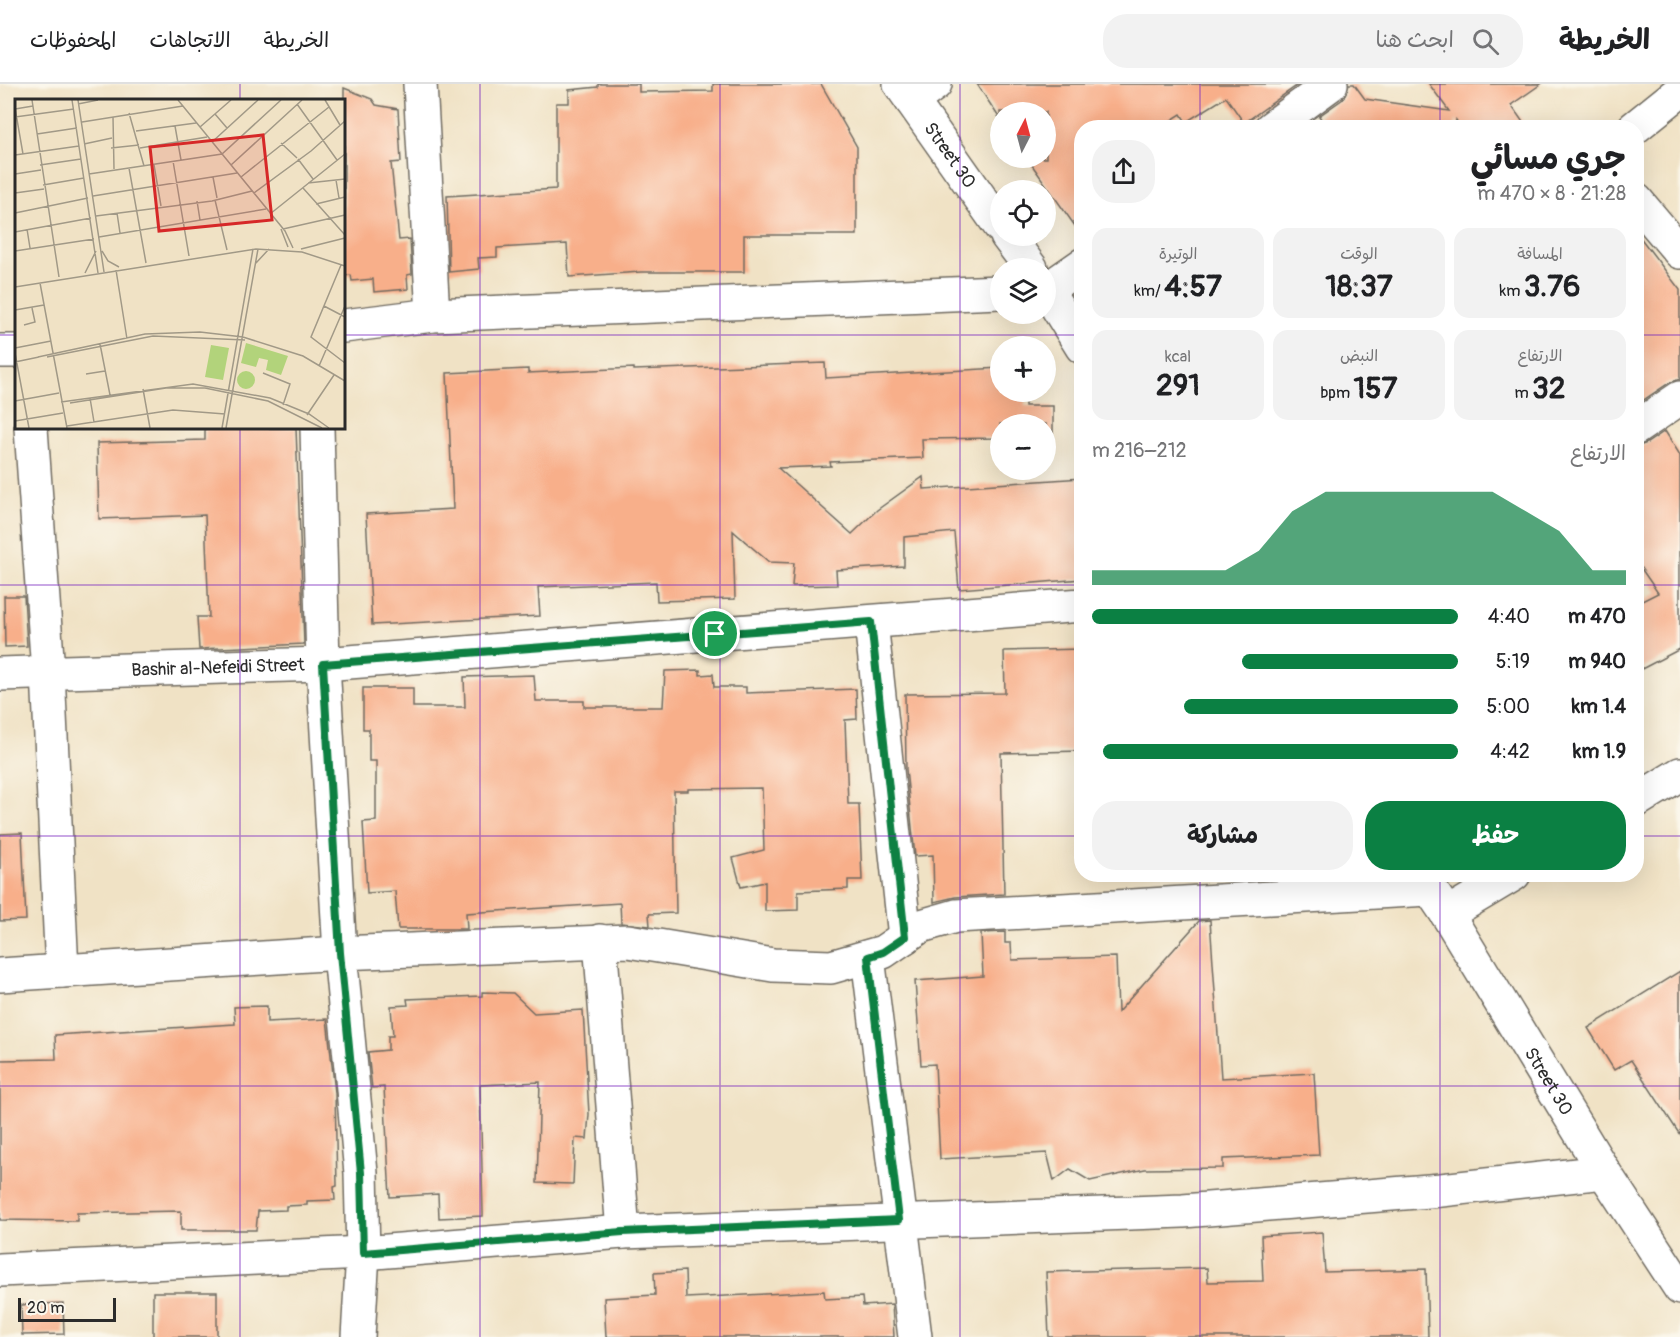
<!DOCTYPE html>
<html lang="ar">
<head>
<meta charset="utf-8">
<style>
  body { margin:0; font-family:Pangolin,"Playpen Sans Arabic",sans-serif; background:#f2f2f2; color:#202124; direction:rtl; height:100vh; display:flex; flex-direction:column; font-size:22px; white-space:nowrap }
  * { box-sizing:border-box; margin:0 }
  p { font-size:20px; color:#757577 }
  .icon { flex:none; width:33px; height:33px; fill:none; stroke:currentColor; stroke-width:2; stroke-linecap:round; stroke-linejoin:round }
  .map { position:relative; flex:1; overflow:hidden; direction:ltr }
  .drawer { position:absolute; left:1074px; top:36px; width:570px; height:762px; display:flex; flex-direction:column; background:#fff; border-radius:24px; box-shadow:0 6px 24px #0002; direction:rtl }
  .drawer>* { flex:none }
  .needle { width:39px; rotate:6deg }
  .tools { position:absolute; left:990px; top:18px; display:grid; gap:12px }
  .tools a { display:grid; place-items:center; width:66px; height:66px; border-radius:50%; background:#fff; box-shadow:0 6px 24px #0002; font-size:30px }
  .scale { position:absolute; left:18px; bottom:15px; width:98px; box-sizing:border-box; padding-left:6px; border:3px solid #2b2b2b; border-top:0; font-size:16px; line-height:21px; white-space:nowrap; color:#2b2b2b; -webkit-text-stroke:4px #fbf7ec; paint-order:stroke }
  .pin { position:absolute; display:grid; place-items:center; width:51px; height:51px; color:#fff; margin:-26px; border:3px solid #fff; border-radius:50%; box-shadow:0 2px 6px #0007 }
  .round { display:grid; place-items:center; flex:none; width:63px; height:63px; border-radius:24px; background:#f2f2f2 }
  .headline { display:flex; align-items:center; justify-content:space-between; height:102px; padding:0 18px }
  h1 { font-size:33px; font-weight:700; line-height:45px }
  .metrics { display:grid; grid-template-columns:repeat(3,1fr); gap:9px; height:102px; padding:6px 18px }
  .metrics div { display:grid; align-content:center; border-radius:15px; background:#f2f2f2; text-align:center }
  .metrics b { font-size:30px; font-weight:700 }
  .metrics small { font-size:16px; font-weight:400 }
  .metrics p { font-size:16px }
  .chart { height:168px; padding:12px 18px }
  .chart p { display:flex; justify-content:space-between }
  .chart svg { width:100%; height:108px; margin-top:6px; fill:#0b8043; opacity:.7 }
  .cta { display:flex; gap:12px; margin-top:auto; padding:12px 18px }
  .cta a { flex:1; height:69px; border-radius:24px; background:#0b8043; color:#fff; font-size:24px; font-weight:700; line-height:69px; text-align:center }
  .cta a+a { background:#f2f2f2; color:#202124 }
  ul { padding:0 18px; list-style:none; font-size:20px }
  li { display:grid; grid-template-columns:96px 72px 1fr; align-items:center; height:45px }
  li i { height:15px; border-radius:8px; background:#0b8043 }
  header { display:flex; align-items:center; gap:36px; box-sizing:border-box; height:84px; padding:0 30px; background:#fff; border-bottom:2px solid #e0e0e0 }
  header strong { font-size:28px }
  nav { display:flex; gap:33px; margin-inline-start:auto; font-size:21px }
  .search { width:420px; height:54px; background:#f2f2f2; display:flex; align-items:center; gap:15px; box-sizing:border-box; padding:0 21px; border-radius:24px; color:#757577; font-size:22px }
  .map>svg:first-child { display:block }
  .building { fill:#f8af8a }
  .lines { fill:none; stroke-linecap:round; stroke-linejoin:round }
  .minor-casing { stroke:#706b61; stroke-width:36 }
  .minor { stroke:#fff; stroke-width:33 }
  .route-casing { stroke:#fff; stroke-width:12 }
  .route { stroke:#0b8043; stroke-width:8 }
  .grid { fill:none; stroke:#7b2cbf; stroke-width:1.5; stroke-opacity:0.55 }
  .labels { text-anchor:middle; stroke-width:4.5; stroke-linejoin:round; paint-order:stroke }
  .street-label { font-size:18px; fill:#2b2b2b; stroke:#fbf7ec }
  .inset-road { fill:none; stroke:#a19987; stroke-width:1.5 }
  .view { fill:#d62828; fill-opacity:0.15; stroke:#d62828; stroke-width:3 }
  .inset-edge { fill:none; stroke:#2b2b2b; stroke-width:3 }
</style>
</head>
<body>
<header>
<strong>الخريطة</strong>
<div class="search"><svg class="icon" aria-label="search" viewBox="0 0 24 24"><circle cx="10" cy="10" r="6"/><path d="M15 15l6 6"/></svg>ابحث هنا</div>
<nav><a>الخريطة</a><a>الاتجاهات</a><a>المحفوظات</a></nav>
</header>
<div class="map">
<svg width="1680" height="1253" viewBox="0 0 1680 1253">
  <rect width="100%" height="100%" fill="#fbf7ec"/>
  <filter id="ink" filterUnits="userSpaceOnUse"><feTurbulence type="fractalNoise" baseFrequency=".0167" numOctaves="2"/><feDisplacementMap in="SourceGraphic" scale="12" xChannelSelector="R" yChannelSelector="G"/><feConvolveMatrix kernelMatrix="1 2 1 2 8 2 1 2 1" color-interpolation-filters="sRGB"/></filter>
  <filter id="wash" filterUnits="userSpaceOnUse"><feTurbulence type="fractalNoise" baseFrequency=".008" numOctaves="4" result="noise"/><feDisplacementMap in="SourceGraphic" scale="24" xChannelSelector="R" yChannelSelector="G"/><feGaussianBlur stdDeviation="1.35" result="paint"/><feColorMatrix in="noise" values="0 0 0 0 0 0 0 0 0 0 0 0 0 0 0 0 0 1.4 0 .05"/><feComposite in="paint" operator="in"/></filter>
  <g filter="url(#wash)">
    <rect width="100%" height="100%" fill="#f0e2c5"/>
    <g id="blocks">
      <!-- building -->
      <g class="building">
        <polygon points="598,0 639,0 639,8 713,7 713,0 821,0 857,63 857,151 744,151 744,188 641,188 569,193 567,160 497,164 497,173 478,174 479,185 449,188 447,112 556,105 556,19 569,19 569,6 598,3"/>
        <polygon points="977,0 1299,0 1244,39 1226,13 1186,38 1181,30 1159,44 1082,44 1082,152 1027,74 1046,74 1046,28 1000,28 1000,35"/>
        <polygon points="1349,0 1354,0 1365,15 1449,27 1429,0 1541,0 1511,21 1527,44 1461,44 1456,36 1455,44 1327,44 1319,32 1343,15"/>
        <polygon points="344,4 372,15 376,21 398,25 401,78 391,79 399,156 410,155 412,190 407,191 408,205 374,208 373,195 352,197 351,191 344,192"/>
        <polygon points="1636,148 1680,206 1680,295 1669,299 1636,321"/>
        <polygon points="825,279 826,294 1000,284 1000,308 1025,308 1025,322 1053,322 1053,353 1046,353 1046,340 1000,340 1000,354 922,355 923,374 830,378 831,382 778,384 852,450 877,426 923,393 924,405 1082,394 1082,495 959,505 954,448 904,453 904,482 836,486 837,501 792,502 794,479 769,478 733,447 735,515 657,517 656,498 538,503 540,532 372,541 366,430 453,425 447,289 528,285 528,289 634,284 634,286"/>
        <polygon points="205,344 296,344 304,560 199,565 197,533 209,533 205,431 99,435 97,359 205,356"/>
        <polygon points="1665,347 1680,371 1680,565 1636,588 1636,520 1658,509 1636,477 1636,363 1647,359"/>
        <polygon points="4,512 24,512 27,562 5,563"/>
        <polygon points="1082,565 1082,667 1001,669 1004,810 955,813 934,818 933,771 915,772 906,685 905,610 1005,609 1004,567"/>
        <polygon points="700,586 700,591 713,590 714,603 746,603 746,609 856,605 857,635 845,636 848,720 859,720 862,796 848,796 848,805 798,807 798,826 765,827 765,798 741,803 733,774 764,766 762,704 688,705 688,707 674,707 676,829 649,830 650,842 621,839 620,819 466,829 467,845 398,845 395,807 367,809 363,738 376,737 376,677 369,677 369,645 363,645 363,604 413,604 413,623 465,623 464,593 534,591 536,617 584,617 584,623 663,623 665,587"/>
        <polygon points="22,749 26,836 0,837 0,750"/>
        <polygon points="1210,836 1221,994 1314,989 1319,1071 1223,1075 1223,1084 1145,1085 1090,1097 1070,1085 1054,1097 1047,1069 940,1075 935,980 921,981 915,897 983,892 981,849 1005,848 1005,859 1011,859 1012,876 1116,873 1118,928 1199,837"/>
        <polygon points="1680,887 1680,1051 1631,976 1614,986 1588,944"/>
        <polygon points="482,908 513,909 534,929 583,926 589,1030 587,1055 575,1054 573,1100 537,1099 540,998 480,1001 483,1132 439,1134 438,1110 390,1113 384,1003 372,1004 368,968 388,966 388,952 393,952 391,922 408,921 407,915 482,912"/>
        <polygon points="267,922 267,938 327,935 335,1009 337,1102 334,1103 335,1116 307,1117 307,1121 286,1122 286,1126 258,1127 256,1146 181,1146 181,1127 77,1129 77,1137 0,1136 0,976 56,975 55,951 235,940 234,923"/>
        <polygon points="1322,1148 1325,1188 1426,1185 1428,1253 1049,1253 1046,1188 1207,1184 1208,1198 1263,1197 1261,1152"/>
        <polygon points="685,1187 686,1214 824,1207 825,1215 862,1213 863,1222 892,1220 894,1253 606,1253 604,1214 655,1211 654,1189"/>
        <rect x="153" y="1208" width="64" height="45"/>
        <polygon points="63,1219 64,1250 22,1251 21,1221"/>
      </g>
    </g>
  </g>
  <g filter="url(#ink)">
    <use href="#blocks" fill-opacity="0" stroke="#706b61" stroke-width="1.5"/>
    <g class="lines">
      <!-- minor casing -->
      <g class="minor-casing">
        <g id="minor">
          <polyline points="420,0 433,231"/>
          <path id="s1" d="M900,0L1000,142"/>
          <polyline points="912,17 935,0"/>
          <polyline points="1271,44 1331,0"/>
          <polyline points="1634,44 1680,7"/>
          <polyline points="1636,116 1680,168"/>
          <polyline points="1007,152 1031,184"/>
          <polyline points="1046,205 1082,263"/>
          <polyline points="1046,206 1082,181"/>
          <polyline points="344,242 433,231 1000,208"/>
          <polyline points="0,267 16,267"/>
          <polyline points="31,344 48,588 62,887"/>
          <polyline points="317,344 323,580 340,869 361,1089 363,1169 358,1253"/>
          <polyline points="1636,344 1680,314"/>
          <polyline points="871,538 905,853"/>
          <path id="s2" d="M0,590L323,580L1082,521"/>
          <polyline points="1636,717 1680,690"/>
          <path id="s3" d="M1420,790L1447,830L1604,1088L1680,1204"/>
          <polyline points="1447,830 1514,790"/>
          <polyline points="600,857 623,1148"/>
          <polyline points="868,873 915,1253"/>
          <polyline points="0,891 340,869 628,857 773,881 831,883 883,868 921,842 956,832 1429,805"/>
          <polyline points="0,1186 363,1169 623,1148 1183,1127 1441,1106 1604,1088"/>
        </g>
      </g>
      <!-- minor -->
      <use href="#minor" class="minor"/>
    </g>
  </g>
  <g class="lines" filter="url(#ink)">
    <!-- route casing -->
    <g class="route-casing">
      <polygon id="route" points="871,538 905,853 883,868 868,873 899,1136 623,1148 363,1169 361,1089 340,869 323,580"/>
    </g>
    <!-- route -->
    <use href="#route" class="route"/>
  </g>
  <!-- grid -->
  <path class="grid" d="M240,0V16M480,0V1253M720,0V1253M960,0V1253M1200,0V44M1440,0V44M0,251H16M344,251H1082M1636,251H1680M240,344V1253M0,501H1082M1636,501H1680M0,752H1082M1636,752H1680M1200,790V1253M1440,790V1253M0,1002H1680"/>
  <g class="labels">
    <!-- street labels -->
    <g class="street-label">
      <text dy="6" stroke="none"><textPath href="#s1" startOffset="87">Street 30</textPath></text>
      <text dy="6" stroke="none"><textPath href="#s2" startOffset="218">Bashir al-Nefeidi Street</textPath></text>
      <text dy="6" stroke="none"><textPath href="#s3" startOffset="244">Street 30</textPath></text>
    </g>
  </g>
  <!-- overview -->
  <g transform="translate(15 15)">
    <rect width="330" height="330" fill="#f0e2c5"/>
    <path d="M231,244L273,257L266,276L251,271L253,261L244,259L241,268L226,264ZM196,246L214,249L208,281L190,278ZM222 281a9 9 0 1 1 18 0a9 9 0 1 1-18 0Z" fill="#b2d37b"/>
    <path class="inset-road" d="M17,1L44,178M57,1L83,174M63,1L89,173M163,1L270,132L278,149M310,1L325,26M63,5L83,1M282,5L322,61M0,9L8,55M0,10L18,7M114,14L129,67M200,15L212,29M0,18L59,10M98,18L99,70M67,23L168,7M160,27L166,61M185,28L216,1M121,32L181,24M22,35L62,29M197,43L243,1M266,44L282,59M69,45L97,39M96,49L124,46M125,49L192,38M0,56L64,47M283,60L298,80M158,62L174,157M25,66L66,60M139,66L146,107M216,66L287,1M114,69L131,164M0,75L26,71M74,75L207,55L266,1M198,78L202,99M226,78L314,8M321,81L324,99M293,84L330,80M28,86L69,79M288,89L330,136M0,94L29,90M239,94L296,52L330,22M78,97L222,74M200,101L212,151M182,102L185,121M301,105L330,98M0,114L73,99M102,114L105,134M255,115L330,55M81,117L197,102L237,92M12,130L15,149M266,130L273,148M268,130L330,116M0,133L76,119M84,138L251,110M286,150L330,139M0,152L79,140M87,152L93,162L104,168M241,164L254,150M326,166L296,238L330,264M101,171L112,240M70,174L81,152M25,184L52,329M0,188L241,150L287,153L330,167M309,207L330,218M0,211L29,206M9,226L20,223L17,209M85,245L95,296M0,249L36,242M0,254L14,329M23,258L130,235L185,233L228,238L288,257L330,282M32,258L138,237L230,241M0,263L24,258M304,267L330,207M248,274L275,285L268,306M71,275L90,272M128,290L135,329M75,299L79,323M0,302L44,294M46,303L178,285L255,299L294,315L314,329M55,304L151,289H190L253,302L307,329M292,316L319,276M0,322L48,314M52,327L158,311L210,315M207,329L238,150M211,329L243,150"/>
    <path class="view" d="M248,36L257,121L144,132L135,48Z"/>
    <rect width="330" height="330" class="inset-edge"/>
  </g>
</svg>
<div class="tools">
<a><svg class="needle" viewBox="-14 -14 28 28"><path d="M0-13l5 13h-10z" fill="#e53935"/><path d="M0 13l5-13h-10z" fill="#757577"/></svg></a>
<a><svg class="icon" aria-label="locate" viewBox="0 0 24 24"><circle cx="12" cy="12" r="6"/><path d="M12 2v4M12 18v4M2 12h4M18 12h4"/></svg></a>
<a><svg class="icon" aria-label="layers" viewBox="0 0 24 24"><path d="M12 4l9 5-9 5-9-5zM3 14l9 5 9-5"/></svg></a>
<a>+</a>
<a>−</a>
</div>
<div class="scale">20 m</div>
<div class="pin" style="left:715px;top:550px;background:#1e9e55"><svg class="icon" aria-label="arrive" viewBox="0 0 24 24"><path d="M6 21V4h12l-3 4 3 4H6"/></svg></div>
<section class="drawer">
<div class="headline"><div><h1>جري مسائي</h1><p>21:28 · 8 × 470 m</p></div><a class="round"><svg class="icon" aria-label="share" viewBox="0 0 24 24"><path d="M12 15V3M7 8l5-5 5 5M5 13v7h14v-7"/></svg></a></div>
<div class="metrics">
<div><p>المسافة</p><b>3.76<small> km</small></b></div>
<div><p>الوقت</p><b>18:37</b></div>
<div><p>الوتيرة</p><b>4:57<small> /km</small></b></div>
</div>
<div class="metrics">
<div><p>الارتفاع</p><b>32<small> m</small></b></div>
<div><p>النبض</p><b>157<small> bpm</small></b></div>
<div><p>kcal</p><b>291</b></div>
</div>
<div class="chart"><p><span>الارتفاع</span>212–216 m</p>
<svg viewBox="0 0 160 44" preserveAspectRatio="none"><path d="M0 44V38L10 38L20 38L30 38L40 38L50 30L60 14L70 6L80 6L90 6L100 6L110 6L120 6L130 14L140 22L150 38L160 38V44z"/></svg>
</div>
<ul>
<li><b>470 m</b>4:40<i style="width:100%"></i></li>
<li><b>940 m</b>5:19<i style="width:59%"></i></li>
<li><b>1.4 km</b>5:00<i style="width:75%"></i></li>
<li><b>1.9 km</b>4:42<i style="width:97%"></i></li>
</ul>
<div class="cta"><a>حفظ</a><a>مشاركة</a></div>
</section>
</div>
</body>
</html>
